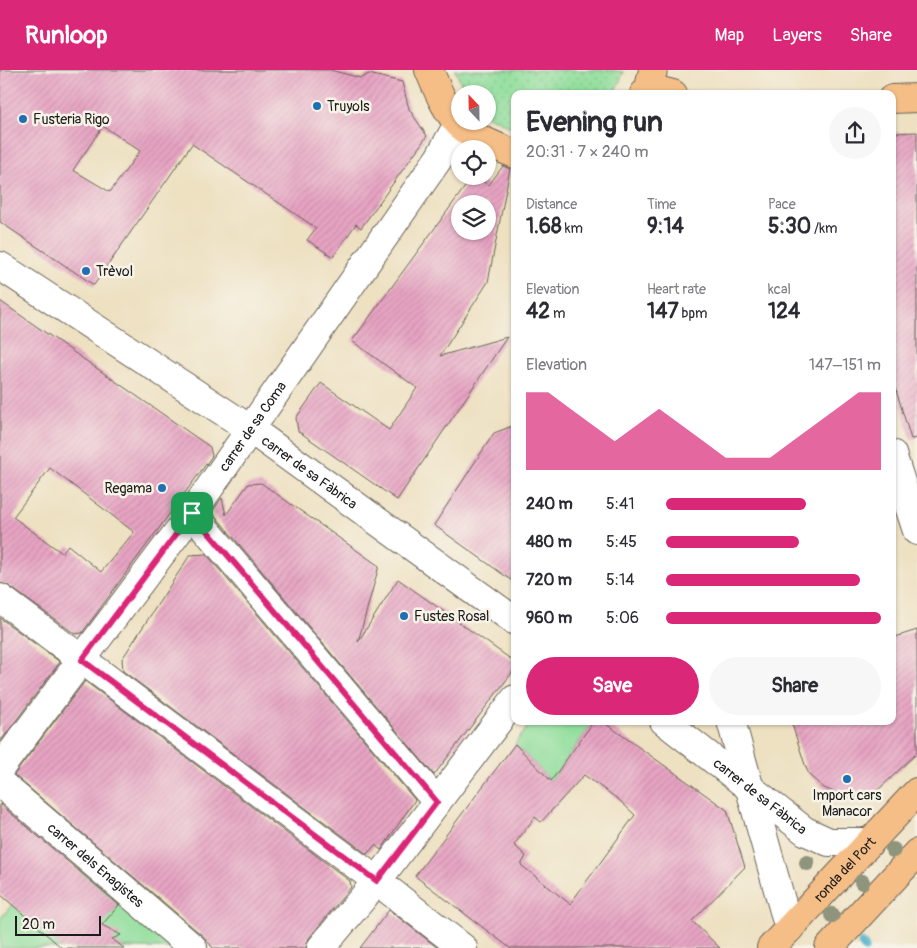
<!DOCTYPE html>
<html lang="en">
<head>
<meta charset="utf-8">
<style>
  body { margin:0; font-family:Pangolin,sans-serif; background:#f7f7f7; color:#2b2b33; height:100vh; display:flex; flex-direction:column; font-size:19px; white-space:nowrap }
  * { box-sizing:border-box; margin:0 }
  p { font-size:16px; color:#7c7c81 }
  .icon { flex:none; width:28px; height:28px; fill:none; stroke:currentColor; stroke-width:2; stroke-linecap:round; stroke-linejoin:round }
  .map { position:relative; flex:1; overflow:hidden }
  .details { position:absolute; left:511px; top:20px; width:385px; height:635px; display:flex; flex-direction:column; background:#fff; border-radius:10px; box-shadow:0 1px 4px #0004 }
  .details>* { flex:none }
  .needle { width:32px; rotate:338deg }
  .tools { position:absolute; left:451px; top:15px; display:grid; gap:10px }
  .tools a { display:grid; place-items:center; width:45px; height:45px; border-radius:50%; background:#fff; box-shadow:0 1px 4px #0004; font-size:25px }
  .scale { position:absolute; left:15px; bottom:12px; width:86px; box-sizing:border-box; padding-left:5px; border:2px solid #1c1c1c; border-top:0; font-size:14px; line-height:18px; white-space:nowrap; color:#1c1c1c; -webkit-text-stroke:4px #f7f3e8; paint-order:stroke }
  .pin { position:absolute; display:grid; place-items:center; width:42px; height:42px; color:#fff; margin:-21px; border-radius:10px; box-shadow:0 2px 8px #0006 }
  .round { display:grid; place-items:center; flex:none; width:52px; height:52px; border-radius:26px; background:#f7f7f7 }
  .overview { display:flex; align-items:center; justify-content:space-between; height:85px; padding:0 15px }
  h1 { font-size:28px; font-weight:800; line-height:38px }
  .stats { display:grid; grid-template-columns:repeat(3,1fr); gap:8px; height:85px; padding:5px 15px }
  .stats div { display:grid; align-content:center }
  .stats b { font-size:21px; font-weight:800 }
  .stats small { font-size:14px; font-weight:400 }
  .stats p { font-size:14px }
  .chart { height:140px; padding:10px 15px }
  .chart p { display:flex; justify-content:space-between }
  .chart svg { width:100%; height:90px; margin-top:5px; fill:#db2777; opacity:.7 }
  .primary-button { display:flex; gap:10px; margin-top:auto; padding:10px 15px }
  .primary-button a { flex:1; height:58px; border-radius:30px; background:#db2777; color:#fff; font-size:20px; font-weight:800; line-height:58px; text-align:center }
  .primary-button a+a { background:#f7f7f7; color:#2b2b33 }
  ul { padding:0 15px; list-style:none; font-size:16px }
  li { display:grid; grid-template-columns:80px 60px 1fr; align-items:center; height:38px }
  li i { height:12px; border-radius:6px; background:#db2777 }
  header { display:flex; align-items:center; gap:30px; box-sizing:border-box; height:70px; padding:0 25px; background:#db2777; color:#fff }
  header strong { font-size:24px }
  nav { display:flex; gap:28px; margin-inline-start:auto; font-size:18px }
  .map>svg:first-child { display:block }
  .grass { fill:#90de9c; stroke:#567d5c }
  .garden { fill:url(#garden-dots); stroke:#567d5c }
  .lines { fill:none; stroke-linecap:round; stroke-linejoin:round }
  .stream { stroke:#47acc7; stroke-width:9 }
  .building { fill:url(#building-hatch); fill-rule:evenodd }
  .minor-casing { stroke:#666156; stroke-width:30 }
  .major-casing { stroke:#666156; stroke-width:30 }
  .minor { stroke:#fff; stroke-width:28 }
  .major { stroke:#f6be87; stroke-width:28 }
  .tree { fill:#8e957c }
  .route-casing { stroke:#fff; stroke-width:10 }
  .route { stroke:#db2777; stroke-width:6 }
  .poi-dot { fill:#1f6fb2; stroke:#f7f3e8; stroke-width:2 }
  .labels { text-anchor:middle; stroke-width:5; stroke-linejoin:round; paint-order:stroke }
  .poi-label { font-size:14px; fill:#1c1c1c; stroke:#f7f3e8; text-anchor:start }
  .street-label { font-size:14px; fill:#1c1c1c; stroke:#f7f3e8 }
</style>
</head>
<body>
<header>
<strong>Runloop</strong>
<nav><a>Map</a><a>Layers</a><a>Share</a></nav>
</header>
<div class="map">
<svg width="917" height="878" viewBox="0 0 917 878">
  <defs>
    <pattern id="garden-dots" width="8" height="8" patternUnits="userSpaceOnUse" patternTransform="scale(1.25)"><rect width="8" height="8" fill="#90de9c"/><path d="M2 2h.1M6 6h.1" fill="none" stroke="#7cbe86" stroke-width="1.8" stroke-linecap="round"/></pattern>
    <pattern id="building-hatch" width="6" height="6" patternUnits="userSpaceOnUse" patternTransform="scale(1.25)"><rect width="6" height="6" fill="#e7a4c3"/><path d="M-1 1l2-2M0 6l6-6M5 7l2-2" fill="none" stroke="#c68da7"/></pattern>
  </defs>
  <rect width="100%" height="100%" fill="#f7f3e8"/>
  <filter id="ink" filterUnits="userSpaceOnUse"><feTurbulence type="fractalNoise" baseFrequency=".02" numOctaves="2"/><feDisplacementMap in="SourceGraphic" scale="10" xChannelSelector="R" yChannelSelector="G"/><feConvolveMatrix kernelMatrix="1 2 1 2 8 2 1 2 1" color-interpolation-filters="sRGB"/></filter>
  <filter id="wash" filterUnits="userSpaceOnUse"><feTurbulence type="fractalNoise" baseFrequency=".0096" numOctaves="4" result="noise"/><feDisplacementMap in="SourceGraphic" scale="20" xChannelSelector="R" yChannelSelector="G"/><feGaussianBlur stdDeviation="1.12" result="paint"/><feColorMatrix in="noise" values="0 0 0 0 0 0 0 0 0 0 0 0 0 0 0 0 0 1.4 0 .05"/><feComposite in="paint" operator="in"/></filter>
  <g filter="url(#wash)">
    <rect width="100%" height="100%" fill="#eee1c2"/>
    <!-- grass -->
    <g class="grass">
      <polygon points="532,651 594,651 551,711 515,674"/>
      <polygon points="81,801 174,878 0,878 0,849 23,821"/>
    </g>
    <!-- garden -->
    <polygon class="garden" points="455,0 610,0 624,2 614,24 515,24 515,59 488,46 488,24 466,24"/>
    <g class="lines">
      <!-- stream -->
      <polyline class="stream" points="862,873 865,878"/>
    </g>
    <g id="blocks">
      <!-- building -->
      <g class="building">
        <path d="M0,0H330L361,8L369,4L402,12L409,39L427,66L361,158L356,154L333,187L307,170L316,158L192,74L94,215L0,152ZM103,56L140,81L110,122L73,100Z"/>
        <polygon points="917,62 917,368 911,369 892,307 892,63"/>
        <path d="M503,96L510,99L488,212L440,286L507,267L397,430L298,361L296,348L321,313L389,360L417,318L352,271L473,106L489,115ZM460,134H488V161H460Z"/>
        <path d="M0,231L210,377L212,386L82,563L75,564L9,516L0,513ZM50,398L134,462L101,502L68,475L62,483L13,447Z"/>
        <polygon points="515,355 515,513 434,455 494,363"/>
        <polygon points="261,413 379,496 358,572 398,509 512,590 514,600 434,705 212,442 222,428 226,445 248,414"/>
        <polygon points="206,484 415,730 381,780 375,775 367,784 123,601 122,589 190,485"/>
        <polygon points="0,548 60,592 0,672"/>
        <polygon points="917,560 917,683 876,722 857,728 846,727 824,718 810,706 806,698 791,651 892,651 892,568"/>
        <polygon points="85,611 350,811 351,817 309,868 306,878 213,878 203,866 14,705"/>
        <path d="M594,651H602L727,740L745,797L692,851L720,878H510L415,806L515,674L551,711ZM584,705L619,730L635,745L570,834L521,795L526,786L514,775L535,747L541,752Z"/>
        <polygon points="0,734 119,835 102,855 121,865 112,869 124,878 62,878 0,824"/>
        <polygon points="389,840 438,878 360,878"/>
      </g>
    </g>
  </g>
  <g filter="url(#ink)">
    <use href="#blocks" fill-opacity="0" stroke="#666156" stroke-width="1"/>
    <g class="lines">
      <!-- minor casing -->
      <g class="minor-casing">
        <g id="minor">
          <path id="s1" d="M0,196L250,359L515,551"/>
          <polyline points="892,384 917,461"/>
          <polyline points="192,443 437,732"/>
          <polyline points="0,528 377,811 463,878"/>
          <path id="s2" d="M664,651L805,761L829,772H870"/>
          <polyline points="731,651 789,859"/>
          <path id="s3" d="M0,698L192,443L439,88L458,54"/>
          <path id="s4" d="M0,713L193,878"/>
          <polyline points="321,878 377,811 515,629"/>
        </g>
      </g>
      <!-- major casing -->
      <g class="major-casing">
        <g id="major">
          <path d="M429,0C452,55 459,62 515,84"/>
          <polyline points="649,18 673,24"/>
          <polyline points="644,24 649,18 653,0"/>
          <polyline points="892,29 917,28"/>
          <path id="s5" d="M771,878L917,722"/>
          <polyline points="829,878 917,783"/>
        </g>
      </g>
      <!-- minor -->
      <use href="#minor" class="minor"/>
      <!-- major -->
      <use href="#major" class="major"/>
    </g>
    <!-- trees -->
    <g class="tree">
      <circle cx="893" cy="780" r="8"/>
      <circle cx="807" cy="793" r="8"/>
      <circle cx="862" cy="812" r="8"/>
      <circle cx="832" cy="845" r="8"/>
    </g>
  </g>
  <g class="lines" filter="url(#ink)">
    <!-- route casing -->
    <g class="route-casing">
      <polygon id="route" points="192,443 437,732 377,811 82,590"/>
    </g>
    <!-- route -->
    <use href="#route" class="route"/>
  </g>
  <!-- markers -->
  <g class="poi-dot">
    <circle cx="317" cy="36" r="5"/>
    <circle cx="23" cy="49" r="5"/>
    <circle cx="86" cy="201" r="5"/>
    <circle cx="162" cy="418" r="5"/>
    <circle cx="404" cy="546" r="5"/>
    <circle cx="847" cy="709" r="5"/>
  </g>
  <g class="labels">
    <!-- poi labels -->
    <g class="poi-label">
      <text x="327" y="41">Truyols</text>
      <text x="33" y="54">Fusteria Rigo</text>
      <text x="96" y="206">Trèvol</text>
      <text x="152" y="423" text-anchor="end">Regama</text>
      <text x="414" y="551">Fustes Rosal</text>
      <text x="847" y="730" text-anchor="middle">Import cars<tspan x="847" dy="16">Manacor</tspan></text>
    </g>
    <!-- street labels -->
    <g class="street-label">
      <text dy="5" stroke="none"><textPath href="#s3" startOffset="425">carrer de sa Coma</textPath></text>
      <text dy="5" stroke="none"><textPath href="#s1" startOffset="372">carrer de sa Fàbrica</textPath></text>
      <text dy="5" stroke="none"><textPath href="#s2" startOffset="122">carrer de sa Fàbrica</textPath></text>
      <text dy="5" stroke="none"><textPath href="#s4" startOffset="126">carrer dels Enagistes</textPath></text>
      <text dy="5" stroke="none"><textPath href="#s5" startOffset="108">ronda del Port</textPath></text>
    </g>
  </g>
</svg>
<div class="tools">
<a><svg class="needle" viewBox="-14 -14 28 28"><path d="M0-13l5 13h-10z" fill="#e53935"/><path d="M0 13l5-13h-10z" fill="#7c7c81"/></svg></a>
<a><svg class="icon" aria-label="locate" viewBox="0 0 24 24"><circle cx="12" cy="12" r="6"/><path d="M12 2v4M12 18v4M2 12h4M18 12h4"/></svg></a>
<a><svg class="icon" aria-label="layers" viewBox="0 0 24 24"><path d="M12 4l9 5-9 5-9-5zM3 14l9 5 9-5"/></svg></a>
</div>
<div class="scale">20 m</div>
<div class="pin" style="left:192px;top:443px;background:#1e9e55"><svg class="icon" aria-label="arrive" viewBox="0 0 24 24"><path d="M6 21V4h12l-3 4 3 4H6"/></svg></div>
<section class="details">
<div class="overview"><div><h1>Evening run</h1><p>20:31 · 7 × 240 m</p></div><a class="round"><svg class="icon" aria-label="share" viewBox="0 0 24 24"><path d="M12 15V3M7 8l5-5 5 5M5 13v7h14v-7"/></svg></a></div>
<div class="stats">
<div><p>Distance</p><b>1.68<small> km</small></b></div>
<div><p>Time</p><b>9:14</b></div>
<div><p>Pace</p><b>5:30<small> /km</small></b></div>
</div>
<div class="stats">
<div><p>Elevation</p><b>42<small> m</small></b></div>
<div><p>Heart rate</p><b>147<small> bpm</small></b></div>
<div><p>kcal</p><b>124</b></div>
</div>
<div class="chart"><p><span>Elevation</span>147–151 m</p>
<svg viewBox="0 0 160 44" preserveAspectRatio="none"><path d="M0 44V6L10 6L20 14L30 22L40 30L50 22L60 14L70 22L80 30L90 38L100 38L110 38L120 30L130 22L140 14L150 6L160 6V44z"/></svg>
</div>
<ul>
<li><b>240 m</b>5:41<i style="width:65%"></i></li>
<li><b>480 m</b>5:45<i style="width:62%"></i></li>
<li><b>720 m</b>5:14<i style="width:90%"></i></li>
<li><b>960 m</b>5:06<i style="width:100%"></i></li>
</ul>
<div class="primary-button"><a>Save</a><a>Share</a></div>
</section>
</div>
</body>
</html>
